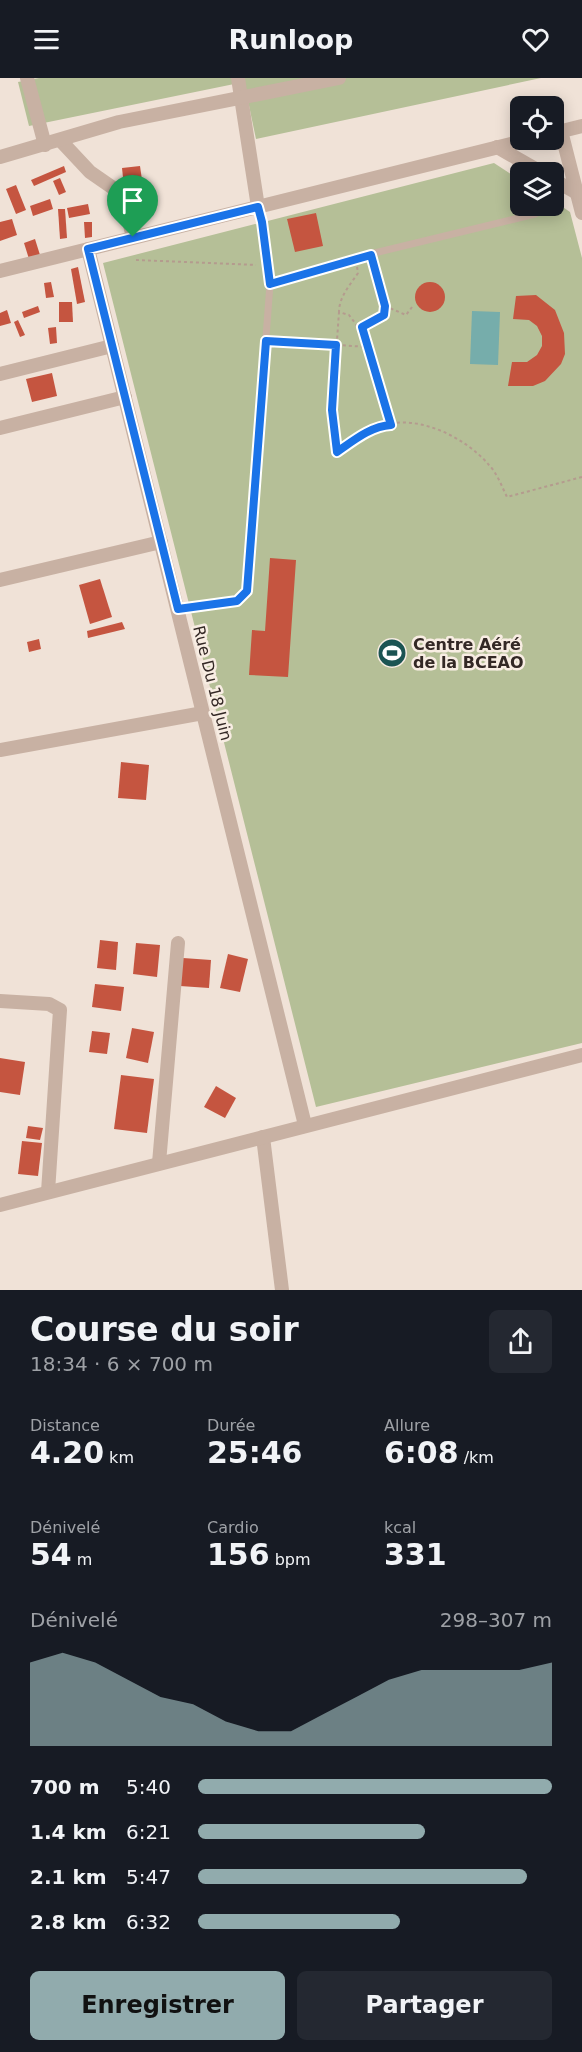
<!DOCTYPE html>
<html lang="fr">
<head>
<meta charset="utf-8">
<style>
  body { margin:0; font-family:"DejaVu Sans",sans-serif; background:#242831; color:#f1f3f6; height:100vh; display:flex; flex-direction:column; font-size:22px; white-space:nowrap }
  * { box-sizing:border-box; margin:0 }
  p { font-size:20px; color:#9ea1a6 }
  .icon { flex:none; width:33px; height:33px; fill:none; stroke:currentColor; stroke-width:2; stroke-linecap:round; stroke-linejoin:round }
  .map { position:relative; height:1212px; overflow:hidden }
  .side { display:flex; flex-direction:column; background:#171b24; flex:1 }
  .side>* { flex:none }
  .buttons { position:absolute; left:510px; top:18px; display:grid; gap:12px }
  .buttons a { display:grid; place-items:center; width:54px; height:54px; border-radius:9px; background:#171b24; box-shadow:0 3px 15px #0003; font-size:30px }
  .pin { position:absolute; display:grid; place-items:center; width:51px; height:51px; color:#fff; margin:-62px -26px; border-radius:50% 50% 50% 0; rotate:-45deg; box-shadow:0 0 6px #0007 }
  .pin .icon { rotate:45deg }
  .round { display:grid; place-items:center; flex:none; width:63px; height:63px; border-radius:9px; background:#242831 }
  .head { display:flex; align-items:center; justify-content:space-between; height:102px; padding:0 30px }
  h1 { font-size:33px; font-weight:800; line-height:45px }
  .metrics { display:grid; grid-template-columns:repeat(3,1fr); gap:9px; height:102px; padding:6px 30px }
  .metrics div { display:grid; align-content:center }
  .metrics b { font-size:30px; font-weight:800 }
  .metrics small { font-size:16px; font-weight:400 }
  .metrics p { font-size:16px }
  .chart { height:168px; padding:12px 30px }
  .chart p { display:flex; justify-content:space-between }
  .chart svg { width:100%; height:108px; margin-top:6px; fill:#91abad; opacity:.7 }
  .cta { display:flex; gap:12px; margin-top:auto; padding:12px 30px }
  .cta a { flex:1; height:69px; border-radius:9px; background:#91abad; color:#111; font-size:24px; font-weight:800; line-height:69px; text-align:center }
  .cta a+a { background:#242831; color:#f1f3f6 }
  ul { padding:0 30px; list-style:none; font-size:20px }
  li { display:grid; grid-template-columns:96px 72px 1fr; align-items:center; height:45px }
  li i { height:15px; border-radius:8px; background:#91abad }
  header { display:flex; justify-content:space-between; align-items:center; height:78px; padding:0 30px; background:#171b24; font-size:27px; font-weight:800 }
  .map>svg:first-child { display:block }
  .green { fill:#b5bf97 }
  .water { fill:#76adab }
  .building { fill:#c55540 }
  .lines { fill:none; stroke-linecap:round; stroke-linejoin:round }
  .path { stroke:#b49b8e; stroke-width:2; stroke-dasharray:3 3; stroke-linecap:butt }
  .lane { stroke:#c8b1a3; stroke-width:7 }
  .street { stroke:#c8b1a3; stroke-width:14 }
  .route-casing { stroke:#fff; stroke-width:12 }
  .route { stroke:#1a73e8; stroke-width:8 }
  .labels { text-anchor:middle; stroke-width:5; stroke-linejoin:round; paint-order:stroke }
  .poi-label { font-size:16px; font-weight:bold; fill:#332825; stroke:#f8ede3; text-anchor:start }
  .street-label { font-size:16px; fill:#332825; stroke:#f8ede3 }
</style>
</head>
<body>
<header><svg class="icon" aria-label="menu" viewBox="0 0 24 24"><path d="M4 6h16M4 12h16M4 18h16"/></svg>Runloop<svg class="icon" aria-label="heart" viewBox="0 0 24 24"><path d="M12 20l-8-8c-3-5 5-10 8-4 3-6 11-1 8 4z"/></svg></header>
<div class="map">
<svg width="582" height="1212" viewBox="0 0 582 1212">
  <rect width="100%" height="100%" fill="#f0e2d7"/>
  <!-- green -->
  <g class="green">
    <polygon points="39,0 541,0 256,61 244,4 29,48 18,4"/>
    <polygon points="494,85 520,102 520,128 554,128 554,123 570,134 582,180 582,965 316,1029 103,185"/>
  </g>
  <!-- water -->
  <polygon class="water" points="472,233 500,234 498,287 470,286"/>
  <!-- building -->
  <g class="building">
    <polygon points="64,88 66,94 34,108 31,102"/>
    <polygon points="140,88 144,116 125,118 122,90"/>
    <polygon points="60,100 66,114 59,117 53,103"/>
    <polygon points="16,107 26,132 16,136 6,111"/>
    <polygon points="50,121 53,131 33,138 30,128"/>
    <polygon points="88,126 90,136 69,140 67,130"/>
    <polygon points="58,131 65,131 67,160 60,161"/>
    <polygon points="316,135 323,168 295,174 287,141"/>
    <polygon points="12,141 17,157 0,163 0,144"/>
    <polygon points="84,144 92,144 92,159 85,160"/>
    <polygon points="35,161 40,177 29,181 24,165"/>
    <polygon points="78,189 85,224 77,226 71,191"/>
    <circle cx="430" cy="219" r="15"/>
    <polygon points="51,204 54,219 46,220 44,205"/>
    <polygon points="536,217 555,232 564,255 565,276 561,286 545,303 533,308 508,308 512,284 527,284 537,277 542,268 542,258 537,248 529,242 513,241 516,218"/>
    <polygon points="59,224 72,224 73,244 59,244"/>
    <polygon points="38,228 40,234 24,240 22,234"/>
    <polygon points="7,232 11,245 0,248 0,235"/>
    <polygon points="18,242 25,257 20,259 14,244"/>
    <polygon points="56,249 57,265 50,266 48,250"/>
    <polygon points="52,295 57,318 32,324 26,301"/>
    <polygon points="270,480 296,482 288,599 249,597 252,552 265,553"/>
    <polygon points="100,501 112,539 90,546 79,507"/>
    <polygon points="122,544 125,551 88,560 87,553"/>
    <polygon points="39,561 41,571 29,574 27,564"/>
    <polygon points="121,684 149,687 146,722 118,720"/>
    <polygon points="100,862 118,864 116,892 97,890"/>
    <polygon points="136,865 160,867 157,899 133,896"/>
    <polygon points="228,876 248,881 240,914 220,910"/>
    <polygon points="183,880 211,882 209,910 180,908"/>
    <polygon points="95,906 124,909 121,933 92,929"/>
    <polygon points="132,950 154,954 148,985 126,980"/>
    <polygon points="92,953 110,955 107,976 89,974"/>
    <polygon points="0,980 25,984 20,1017 0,1014"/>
    <polygon points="121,997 154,1001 147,1055 114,1051"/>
    <polygon points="216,1008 236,1020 225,1040 204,1029"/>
    <polygon points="28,1048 43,1050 40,1062 26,1060"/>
    <polygon points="22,1063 42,1065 38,1098 18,1096"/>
  </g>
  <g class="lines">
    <!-- path -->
    <g class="path">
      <polyline points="136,182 256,187"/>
      <path d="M357,189L358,195C350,207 339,219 339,234L349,237L358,249L365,250L384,237L385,228L373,185"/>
      <polyline points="385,228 406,237 412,229"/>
      <polyline points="362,249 391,347"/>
      <polyline points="277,263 368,269"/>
      <polyline points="337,374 332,332 339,234"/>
      <path d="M333,376C349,367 364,354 381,348C418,335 466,360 489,387C497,395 502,409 507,419L582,399"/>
    </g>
    <!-- lane -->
    <g class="lane">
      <polyline points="258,129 262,144 270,206"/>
      <polyline points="178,531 237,523 247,513 270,206 354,180 535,136"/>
    </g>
    <!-- street -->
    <g class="street">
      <polyline points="27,0 45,67"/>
      <polyline points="238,0 258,129"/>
      <polyline points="561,53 582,135"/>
      <polyline points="554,55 582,48"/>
      <polyline points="61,63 90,94 116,112 124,123 133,159"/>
      <polyline points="497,69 541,94"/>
      <polyline points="0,79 119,44 339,0"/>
      <polyline points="554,102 577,115"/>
      <polyline points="88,171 305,1047"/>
      <polyline points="0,193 527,62"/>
      <polyline points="0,296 112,268"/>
      <polyline points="0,350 125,319"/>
      <polyline points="0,502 161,464"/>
      <polyline points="0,672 203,635"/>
      <polyline points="0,923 49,926 60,932 48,1114"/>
      <polyline points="263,1059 282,1212"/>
      <polyline points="159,1085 178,865"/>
      <polyline points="0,1127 582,977"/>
    </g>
  </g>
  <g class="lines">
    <!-- route casing -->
    <g class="route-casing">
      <path id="route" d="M258,129L262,144L270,206L371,177L385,228L384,237L362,249L391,347C371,348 353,363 337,374L332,332L336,267L266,263L247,513L237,523L178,531L88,171Z"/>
    </g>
    <!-- route -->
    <use href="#route" class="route"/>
  </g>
  <!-- icons -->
  <defs>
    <g id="stadium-disc" transform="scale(1.5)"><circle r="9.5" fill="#1b5453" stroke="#f8ede3"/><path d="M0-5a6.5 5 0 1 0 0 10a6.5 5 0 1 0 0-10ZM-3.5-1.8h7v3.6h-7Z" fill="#fff"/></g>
  </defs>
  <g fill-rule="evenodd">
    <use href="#stadium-disc" x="392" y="575"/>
  </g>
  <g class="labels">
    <!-- poi labels -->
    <g class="poi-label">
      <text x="413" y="572">Centre Aéré<tspan x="413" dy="18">de la BCEAO</tspan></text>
    </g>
    <!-- street labels -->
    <g class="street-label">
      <text transform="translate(213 605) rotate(76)" y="6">Rue Du 18 Juin</text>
    </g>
  </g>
</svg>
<div class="buttons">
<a><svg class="icon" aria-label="locate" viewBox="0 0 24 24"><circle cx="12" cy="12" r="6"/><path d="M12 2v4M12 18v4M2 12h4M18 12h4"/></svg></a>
<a><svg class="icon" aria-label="layers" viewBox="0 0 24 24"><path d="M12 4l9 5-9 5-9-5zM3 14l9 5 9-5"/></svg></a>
</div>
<div class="pin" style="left:133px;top:159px;background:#1e9e55"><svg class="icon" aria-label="arrive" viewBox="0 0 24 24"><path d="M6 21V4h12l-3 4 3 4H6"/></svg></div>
</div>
<section class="side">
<div class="head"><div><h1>Course du soir</h1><p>18:34 · 6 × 700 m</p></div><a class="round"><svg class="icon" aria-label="share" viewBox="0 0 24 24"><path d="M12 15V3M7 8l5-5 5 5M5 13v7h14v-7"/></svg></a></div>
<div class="metrics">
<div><p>Distance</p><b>4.20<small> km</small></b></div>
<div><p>Durée</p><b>25:46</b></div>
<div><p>Allure</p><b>6:08<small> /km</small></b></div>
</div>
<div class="metrics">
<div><p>Dénivelé</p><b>54<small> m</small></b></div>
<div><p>Cardio</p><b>156<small> bpm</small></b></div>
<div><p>kcal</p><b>331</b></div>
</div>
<div class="chart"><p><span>Dénivelé</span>298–307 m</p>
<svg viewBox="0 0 160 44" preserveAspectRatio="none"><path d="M0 44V10L10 6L20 10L30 17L40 24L50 27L60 34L70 38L80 38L90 31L100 24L110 17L120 13L130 13L140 13L150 13L160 10V44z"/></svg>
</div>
<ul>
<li><b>700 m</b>5:40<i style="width:100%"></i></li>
<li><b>1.4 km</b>6:21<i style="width:64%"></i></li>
<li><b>2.1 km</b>5:47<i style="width:93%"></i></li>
<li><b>2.8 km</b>6:32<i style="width:57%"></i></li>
</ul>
<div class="cta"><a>Enregistrer</a><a>Partager</a></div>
</section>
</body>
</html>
